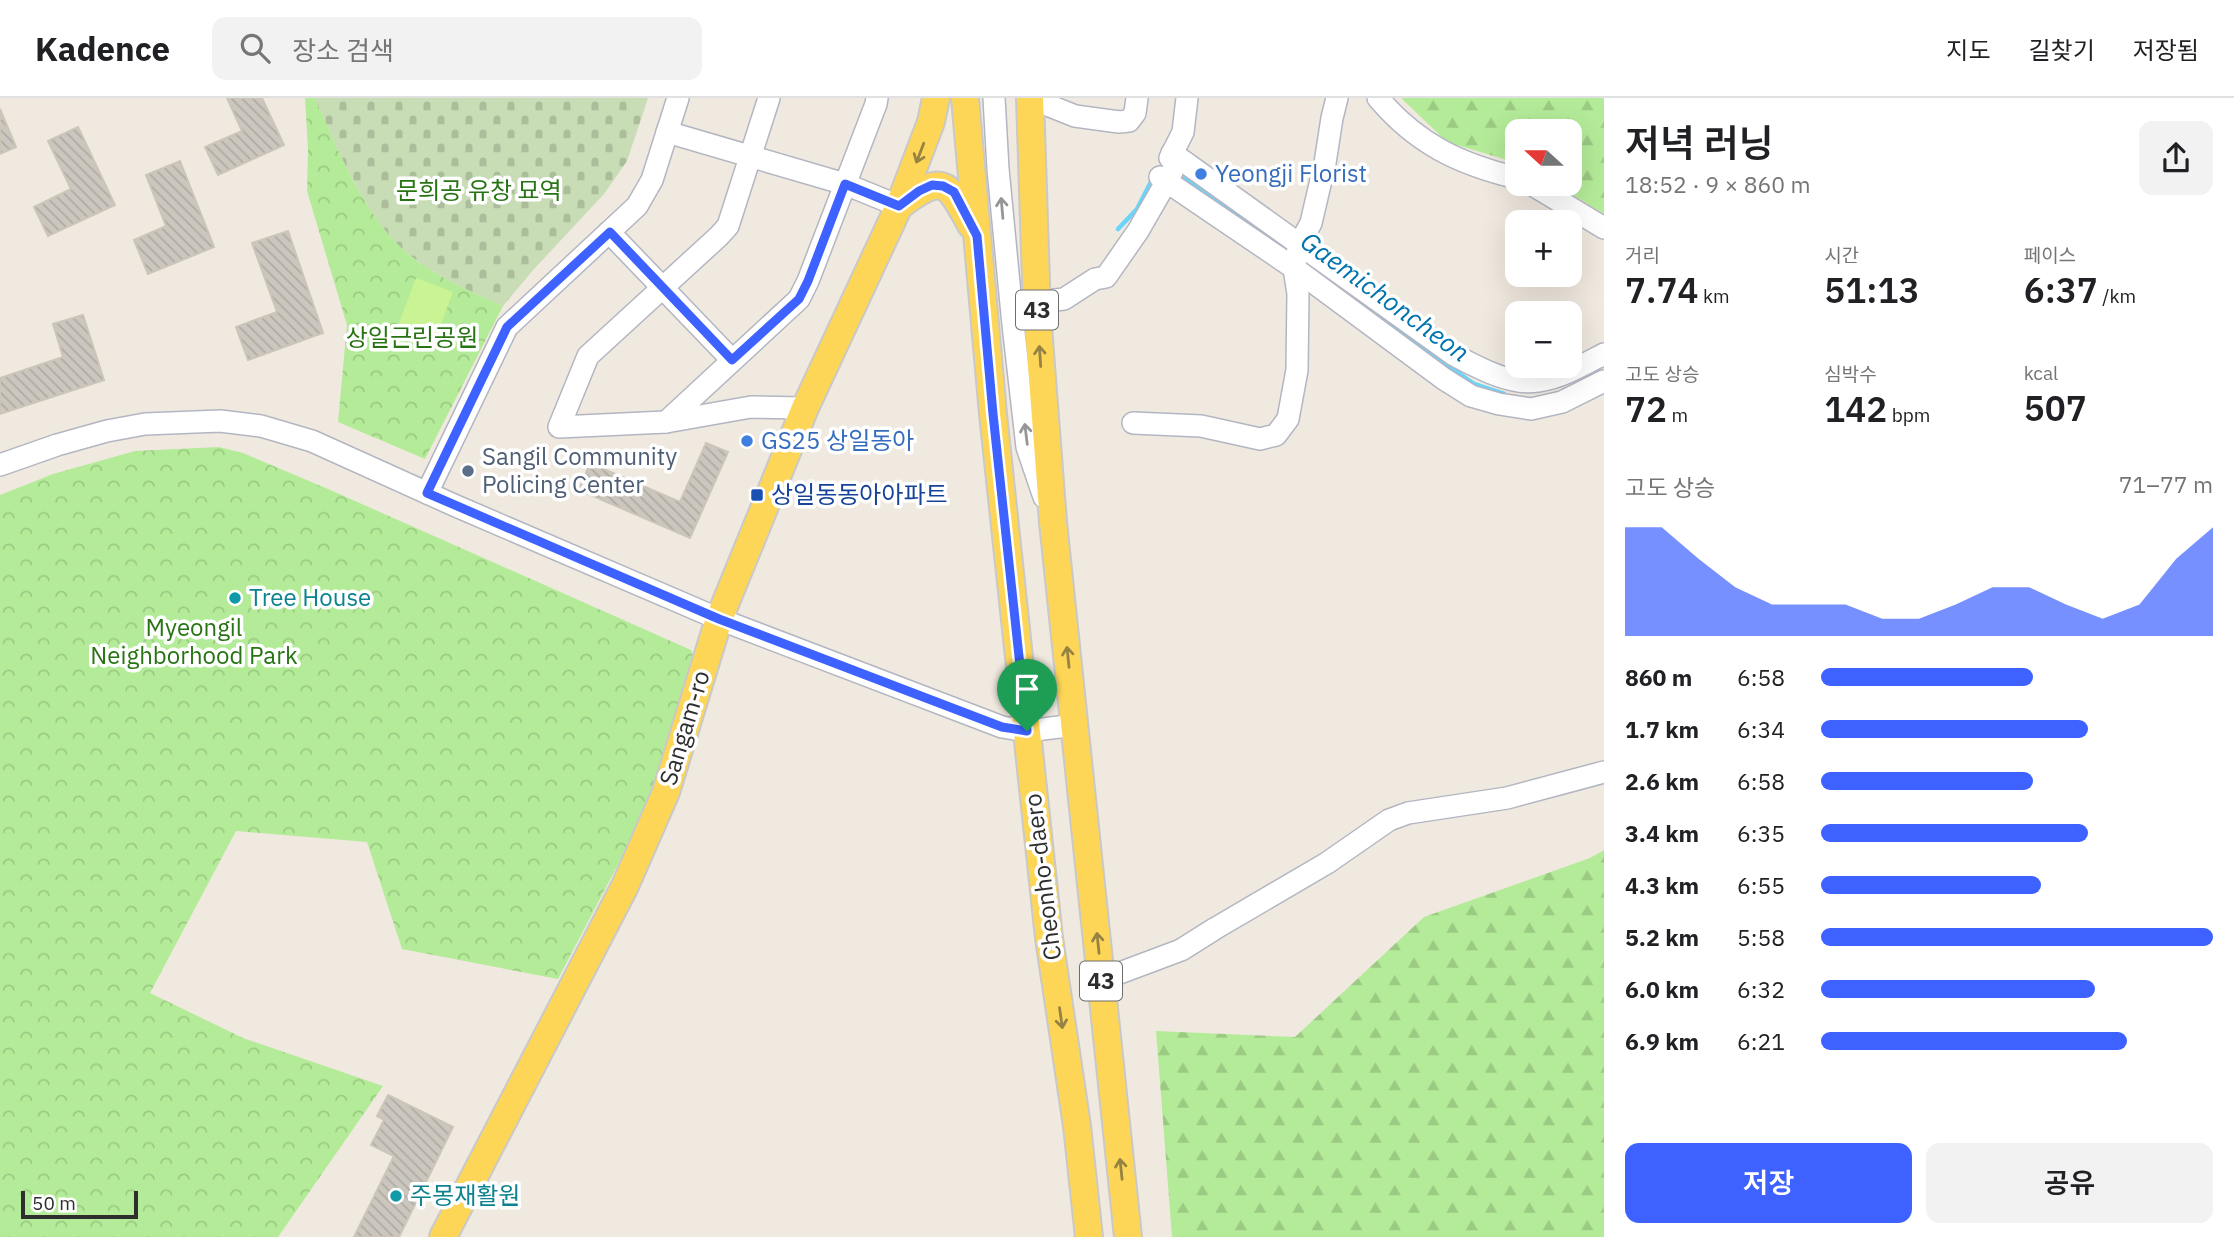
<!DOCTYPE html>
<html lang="ko">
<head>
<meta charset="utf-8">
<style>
  body { margin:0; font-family:"IBM Plex Sans","Noto Sans KR",sans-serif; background:#f2f2f2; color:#202124; height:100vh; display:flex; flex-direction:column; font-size:26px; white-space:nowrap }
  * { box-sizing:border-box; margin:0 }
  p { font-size:23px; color:#757577 }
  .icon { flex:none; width:38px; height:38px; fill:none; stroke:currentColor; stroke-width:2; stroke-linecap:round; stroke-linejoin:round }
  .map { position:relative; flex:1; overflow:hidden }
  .panel { display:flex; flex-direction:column; background:#fff; width:630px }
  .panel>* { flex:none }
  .needle { width:46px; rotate:291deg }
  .fabs { position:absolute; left:1505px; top:21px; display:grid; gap:14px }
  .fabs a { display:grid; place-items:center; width:77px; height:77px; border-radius:14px; background:#fff; box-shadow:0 7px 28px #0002; font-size:35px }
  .scale { position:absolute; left:21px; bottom:18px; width:117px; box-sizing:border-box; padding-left:7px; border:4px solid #2e2e2e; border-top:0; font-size:19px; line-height:24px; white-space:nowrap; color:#2e2e2e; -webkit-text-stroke:5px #fff; paint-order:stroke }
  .pin { position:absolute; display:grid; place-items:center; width:60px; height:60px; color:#fff; margin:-72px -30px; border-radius:50% 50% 50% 0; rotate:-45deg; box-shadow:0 0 7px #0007 }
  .pin .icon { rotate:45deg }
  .round { display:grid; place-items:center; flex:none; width:74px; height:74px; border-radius:14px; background:#f2f2f2 }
  .head { display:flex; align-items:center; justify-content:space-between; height:119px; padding:0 21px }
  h1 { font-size:38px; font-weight:600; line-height:52px }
  .figures { display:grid; grid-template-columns:repeat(3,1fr); gap:10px; height:119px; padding:7px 21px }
  .figures div { display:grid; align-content:center }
  .figures b { font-size:35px; font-weight:600 }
  .figures small { font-size:19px; font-weight:400 }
  .figures p { font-size:19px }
  .chart { height:196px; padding:14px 21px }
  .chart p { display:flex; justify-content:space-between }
  .chart svg { width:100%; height:126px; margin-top:7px; fill:#3d62ff; opacity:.7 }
  .primary-button { display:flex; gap:14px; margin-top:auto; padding:14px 21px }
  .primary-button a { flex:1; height:80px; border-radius:14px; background:#3d62ff; color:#fff; font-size:28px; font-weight:600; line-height:80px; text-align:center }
  .primary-button a+a { background:#f2f2f2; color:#202124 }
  ul { padding:0 21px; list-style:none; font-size:23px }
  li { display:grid; grid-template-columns:112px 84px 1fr; align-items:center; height:52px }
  li i { height:18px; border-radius:9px; background:#3d62ff }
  header { display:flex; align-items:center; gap:42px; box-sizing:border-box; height:98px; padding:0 35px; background:#fff; border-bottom:2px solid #e0e0e0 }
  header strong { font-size:33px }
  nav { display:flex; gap:38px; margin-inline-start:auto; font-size:24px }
  .search { width:490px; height:63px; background:#f2f2f2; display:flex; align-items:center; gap:18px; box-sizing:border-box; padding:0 24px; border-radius:14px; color:#757577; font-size:26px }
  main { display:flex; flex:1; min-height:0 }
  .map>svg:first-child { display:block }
  .forest { fill:url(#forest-firs) }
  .cemetery { fill:url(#cemetery-stones) }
  .park { fill:url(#park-crowns) }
  .pitch { fill:#caf393 }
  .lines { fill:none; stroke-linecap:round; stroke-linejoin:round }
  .stream { stroke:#6ad4fa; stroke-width:4.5 }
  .building { fill:url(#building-back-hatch); stroke:#ccc5b8; stroke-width:2 }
  .minor-casing { stroke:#b3b6c2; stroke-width:24 }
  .major-casing { stroke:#c9c9c9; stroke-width:30 }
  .minor { stroke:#fff; stroke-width:21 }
  .major { stroke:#fed657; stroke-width:26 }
  .oneway { stroke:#968242 }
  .oneway2 { stroke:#969696 }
  .route-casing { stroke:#fff; stroke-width:14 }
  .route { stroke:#3d62ff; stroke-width:9 }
  .shop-dot { fill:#3f7fe0; stroke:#fff; stroke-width:2.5 }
  .service-dot { fill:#5c6f8a; stroke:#fff; stroke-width:2.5 }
  .transit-dot { fill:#1a4fb4; stroke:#fff; stroke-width:2.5 }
  .culture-dot { fill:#0f9aa8; stroke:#fff; stroke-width:2.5 }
  .labels { text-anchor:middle; stroke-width:7; stroke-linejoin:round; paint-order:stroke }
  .shield { fill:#fff; stroke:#6d6d6d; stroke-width:2 }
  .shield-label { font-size:23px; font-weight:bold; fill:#2e2e2e }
  .shop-label { font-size:24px; fill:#366cbe; stroke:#fff; text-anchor:start }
  .park-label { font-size:24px; fill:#287414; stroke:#fff }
  .service-label { font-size:24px; fill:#4e5e75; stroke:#fff; text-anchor:start }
  .transit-label { font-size:24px; fill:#164399; stroke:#fff; text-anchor:start }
  .culture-label { font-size:24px; fill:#0d838f; stroke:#fff; text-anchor:start }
  .street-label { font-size:24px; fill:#2e2e2e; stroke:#fff }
  .water-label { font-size:26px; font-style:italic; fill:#0173af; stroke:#fff }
</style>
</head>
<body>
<header>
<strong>Kadence</strong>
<div class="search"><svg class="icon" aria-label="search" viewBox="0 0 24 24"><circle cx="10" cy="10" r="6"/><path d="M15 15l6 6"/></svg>장소 검색</div>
<nav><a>지도</a><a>길찾기</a><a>저장됨</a></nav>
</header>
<main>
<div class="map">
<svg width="1604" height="1139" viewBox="0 0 1604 1139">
  <defs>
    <pattern id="forest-firs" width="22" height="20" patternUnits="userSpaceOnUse" patternTransform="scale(1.75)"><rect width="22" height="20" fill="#b4eb98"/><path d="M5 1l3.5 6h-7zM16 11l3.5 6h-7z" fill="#9bca83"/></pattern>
    <pattern id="cemetery-stones" width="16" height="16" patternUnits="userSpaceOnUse" patternTransform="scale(1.75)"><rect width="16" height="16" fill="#c8dcb5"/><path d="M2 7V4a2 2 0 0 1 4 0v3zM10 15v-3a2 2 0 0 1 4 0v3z" fill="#acbd9c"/></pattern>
    <pattern id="park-crowns" width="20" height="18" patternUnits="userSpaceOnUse" patternTransform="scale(1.75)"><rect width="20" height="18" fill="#b4eb98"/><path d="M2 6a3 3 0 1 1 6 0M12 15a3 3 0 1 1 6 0" fill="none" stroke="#9bca83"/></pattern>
    <pattern id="building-back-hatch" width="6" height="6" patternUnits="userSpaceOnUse" patternTransform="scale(1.75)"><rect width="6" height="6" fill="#cbc7be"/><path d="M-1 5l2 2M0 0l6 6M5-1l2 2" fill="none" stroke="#afaba4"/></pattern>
  </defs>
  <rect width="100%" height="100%" fill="#f0e9df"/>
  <!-- forest -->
  <g class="forest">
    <polygon points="1401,0 1604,0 1604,116 1555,86 1570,86 1570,33 1517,33 1517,65 1447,44"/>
    <polygon points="1604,752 1604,1139 1172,1139 1156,933 1295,939 1424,819 1590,760"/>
  </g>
  <!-- cemetery -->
  <path class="cemetery" d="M315,0H648L627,63L604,96L534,171L503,208C470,193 436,179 408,156C364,119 338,52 315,0Z"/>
  <!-- park -->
  <g class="park">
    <path d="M305,0H315C338,52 364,119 408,156C436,179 470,193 503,208L425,361L338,324L347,227L307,93L308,51Z"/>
    <polygon points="219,349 243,355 328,391 691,552 695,563 648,709 558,881 402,851 367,744 236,733 150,895 243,940 383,988 278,1139 0,1139 0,397 53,376 135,353"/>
  </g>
  <!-- pitch -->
  <polygon class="pitch" points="416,180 453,194 431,252 394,238"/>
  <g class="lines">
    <!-- stream -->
    <g class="stream">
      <polyline points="1179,76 1266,138"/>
      <polyline points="1118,131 1137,111 1153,80"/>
      <polyline points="1341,192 1474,286 1504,296"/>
    </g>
  </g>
  <!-- building -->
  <g class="building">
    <polygon points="227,0 262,0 284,47 218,77 205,49 242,33"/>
    <polygon points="0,11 16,49 0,56"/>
    <polygon points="78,29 115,107 48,138 34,109 71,91 48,43"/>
    <polygon points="180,63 214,149 148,176 134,142 166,128 146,77"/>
    <polygon points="288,133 323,235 248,262 236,229 277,214 252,145"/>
    <polygon points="83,217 104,282 0,316 0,280 63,259 53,226"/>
    <polygon points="706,345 728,354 690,440 579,392 590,365 680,404"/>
    <polygon points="388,997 453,1029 399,1139 354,1139 394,1058 371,1047 384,1022 377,1018"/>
  </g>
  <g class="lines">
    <!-- minor casing -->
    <g class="minor-casing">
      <g id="minor">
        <polyline points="769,0 728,128 719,138 588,258 559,329 666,324 751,309 805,310"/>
        <polyline points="994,0 998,71 1013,227 1027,349 1044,399"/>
        <polyline points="1030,0 1075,18 1119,24 1129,23 1135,15 1137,0"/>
        <path d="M1378,0C1417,46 1459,66 1517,80"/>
        <polyline points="667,34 845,86 899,108"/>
        <path d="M1172,55L1454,257C1477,269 1511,288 1538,283C1561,280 1583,267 1604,256"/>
        <polyline points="1170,60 1183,34 1187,0"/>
        <polyline points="1160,79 1294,170 1444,281 1471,298 1499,306 1531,311 1562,304 1604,283"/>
        <polyline points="1531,86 1604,130"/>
        <polyline points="609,134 732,262"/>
        <polyline points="1036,204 1064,201 1095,181 1106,179 1138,133 1172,74"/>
        <polyline points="666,324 799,201 808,183 876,6 877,0"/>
        <polyline points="1133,325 1201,328 1260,341 1276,337 1288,321 1297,272 1298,196 1294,170 1299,147 1311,125 1325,65 1332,20 1337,0"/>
        <polyline points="0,367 57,347 107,333 145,326 220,323 261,328 312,343 456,408 719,521 1002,629 1027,633 1075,627"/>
        <polyline points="427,395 507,229 637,108 652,82 678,0"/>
        <polyline points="1101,882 1181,852 1216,830 1327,765 1389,722 1408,715 1507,700 1604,674"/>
      </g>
    </g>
    <!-- major casing -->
    <g class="major-casing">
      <g id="major">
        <polyline points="965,0 993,316 1049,840 1077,1028 1089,1139"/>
        <polyline points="1030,0 1037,215 1053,424 1128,1139"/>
        <path d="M899,108C943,75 947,82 971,127"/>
        <polyline points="443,1139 625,788 666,694 719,521 805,310 899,108 931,24 936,0"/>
      </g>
    </g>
    <!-- minor -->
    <use href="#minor" class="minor"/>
    <!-- major -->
    <use href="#major" class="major"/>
  </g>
  <!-- one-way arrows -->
  <defs><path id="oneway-shaft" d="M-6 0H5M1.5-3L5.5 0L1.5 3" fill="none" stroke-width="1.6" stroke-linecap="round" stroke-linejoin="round" transform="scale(1.75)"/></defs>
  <g class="oneway">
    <use href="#oneway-shaft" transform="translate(920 55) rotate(111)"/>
    <use href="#oneway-shaft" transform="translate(1040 258) rotate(-94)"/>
    <use href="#oneway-shaft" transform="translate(1068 559) rotate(-96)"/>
    <use href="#oneway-shaft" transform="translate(1098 845) rotate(-96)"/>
    <use href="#oneway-shaft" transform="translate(1061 920) rotate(82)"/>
    <use href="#oneway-shaft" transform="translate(1121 1071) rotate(-96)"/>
  </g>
  <g class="oneway2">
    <use href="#oneway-shaft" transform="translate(1002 110) rotate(-95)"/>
    <use href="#oneway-shaft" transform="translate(1026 336) rotate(-97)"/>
  </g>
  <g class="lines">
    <!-- route casing -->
    <g class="route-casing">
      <polygon id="route" points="845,86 899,108 919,93 932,87 943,88 954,94 977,138 993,316 1027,633 1002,629 719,521 427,395 507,229 610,134 732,262 799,201 808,183"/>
    </g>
    <!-- route -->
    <use href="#route" class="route"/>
  </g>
  <!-- markers -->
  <g class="shop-dot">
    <circle cx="1201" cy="76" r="7"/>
    <circle cx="747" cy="343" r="7"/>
  </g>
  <circle class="service-dot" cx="468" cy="373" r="7"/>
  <rect class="transit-dot" x="750" y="390" width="14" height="14" rx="3.5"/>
  <g class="culture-dot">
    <circle cx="235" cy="500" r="7"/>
    <circle cx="396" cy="1098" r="7"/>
  </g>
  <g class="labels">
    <!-- shield labels -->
    <g class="shield">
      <rect x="1016" y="192.5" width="42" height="39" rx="5"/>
      <rect x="1080" y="863.5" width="42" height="39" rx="5"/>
    </g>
    <g class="shield-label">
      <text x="1037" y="220">43</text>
      <text x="1101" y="891">43</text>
    </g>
    <!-- shop labels -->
    <g class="shop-label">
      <text x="1215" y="84">Yeongji Florist</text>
      <text x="761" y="351">GS25 상일동아</text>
    </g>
    <!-- park labels -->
    <g class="park-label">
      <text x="479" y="101">문희공 유창 묘역</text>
      <text x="412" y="248">상일근린공원</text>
      <text x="194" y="538">Myeongil<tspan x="194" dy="28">Neighborhood Park</tspan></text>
    </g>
    <!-- service labels -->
    <g class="service-label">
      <text x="482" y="367">Sangil Community<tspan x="482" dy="28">Policing Center</tspan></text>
    </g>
    <!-- transit labels -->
    <g class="transit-label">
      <text x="771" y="405">상일동동아아파트</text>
    </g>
    <!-- culture labels -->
    <g class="culture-label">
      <text x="249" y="508">Tree House</text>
      <text x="410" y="1106">주몽재활원</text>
    </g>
    <!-- street labels -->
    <g class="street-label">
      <text transform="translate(685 630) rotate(-73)" y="8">Sangam-ro</text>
      <text transform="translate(1043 779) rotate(-97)" y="8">Cheonho-daero</text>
    </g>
    <!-- water labels -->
    <g class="water-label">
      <text transform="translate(1385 199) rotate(36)" y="9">Gaemichoncheon</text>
    </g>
  </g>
</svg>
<div class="fabs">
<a><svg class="needle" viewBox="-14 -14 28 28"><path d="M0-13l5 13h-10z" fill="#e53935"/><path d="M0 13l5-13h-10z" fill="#757577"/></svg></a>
<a>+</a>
<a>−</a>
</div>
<div class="scale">50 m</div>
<div class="pin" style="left:1027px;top:633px;background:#1e9e55"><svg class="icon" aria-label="arrive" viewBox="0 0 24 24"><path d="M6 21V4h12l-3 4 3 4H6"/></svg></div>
</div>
<section class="panel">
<div class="head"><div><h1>저녁 러닝</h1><p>18:52 · 9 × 860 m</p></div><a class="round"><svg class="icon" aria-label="share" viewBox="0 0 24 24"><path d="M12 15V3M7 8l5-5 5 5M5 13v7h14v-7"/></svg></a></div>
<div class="figures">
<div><p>거리</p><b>7.74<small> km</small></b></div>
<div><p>시간</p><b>51:13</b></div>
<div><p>페이스</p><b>6:37<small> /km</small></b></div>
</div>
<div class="figures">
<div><p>고도 상승</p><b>72<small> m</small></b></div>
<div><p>심박수</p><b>142<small> bpm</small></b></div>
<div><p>kcal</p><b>507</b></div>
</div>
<div class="chart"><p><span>고도 상승</span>71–77 m</p>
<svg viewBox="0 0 160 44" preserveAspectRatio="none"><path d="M0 44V6L10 6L20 17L30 27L40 33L50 33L60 33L70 38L80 38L90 33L100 27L110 27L120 33L130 38L140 33L150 17L160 6V44z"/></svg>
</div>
<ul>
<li><b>860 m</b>6:58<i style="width:54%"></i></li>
<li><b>1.7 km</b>6:34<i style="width:68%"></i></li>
<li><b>2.6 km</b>6:58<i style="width:54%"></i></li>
<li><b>3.4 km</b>6:35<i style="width:68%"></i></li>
<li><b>4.3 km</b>6:55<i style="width:56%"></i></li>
<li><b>5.2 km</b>5:58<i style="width:100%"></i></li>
<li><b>6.0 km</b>6:32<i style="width:70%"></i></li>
<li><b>6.9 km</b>6:21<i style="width:78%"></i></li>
</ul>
<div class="primary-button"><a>저장</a><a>공유</a></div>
</section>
</main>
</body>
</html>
